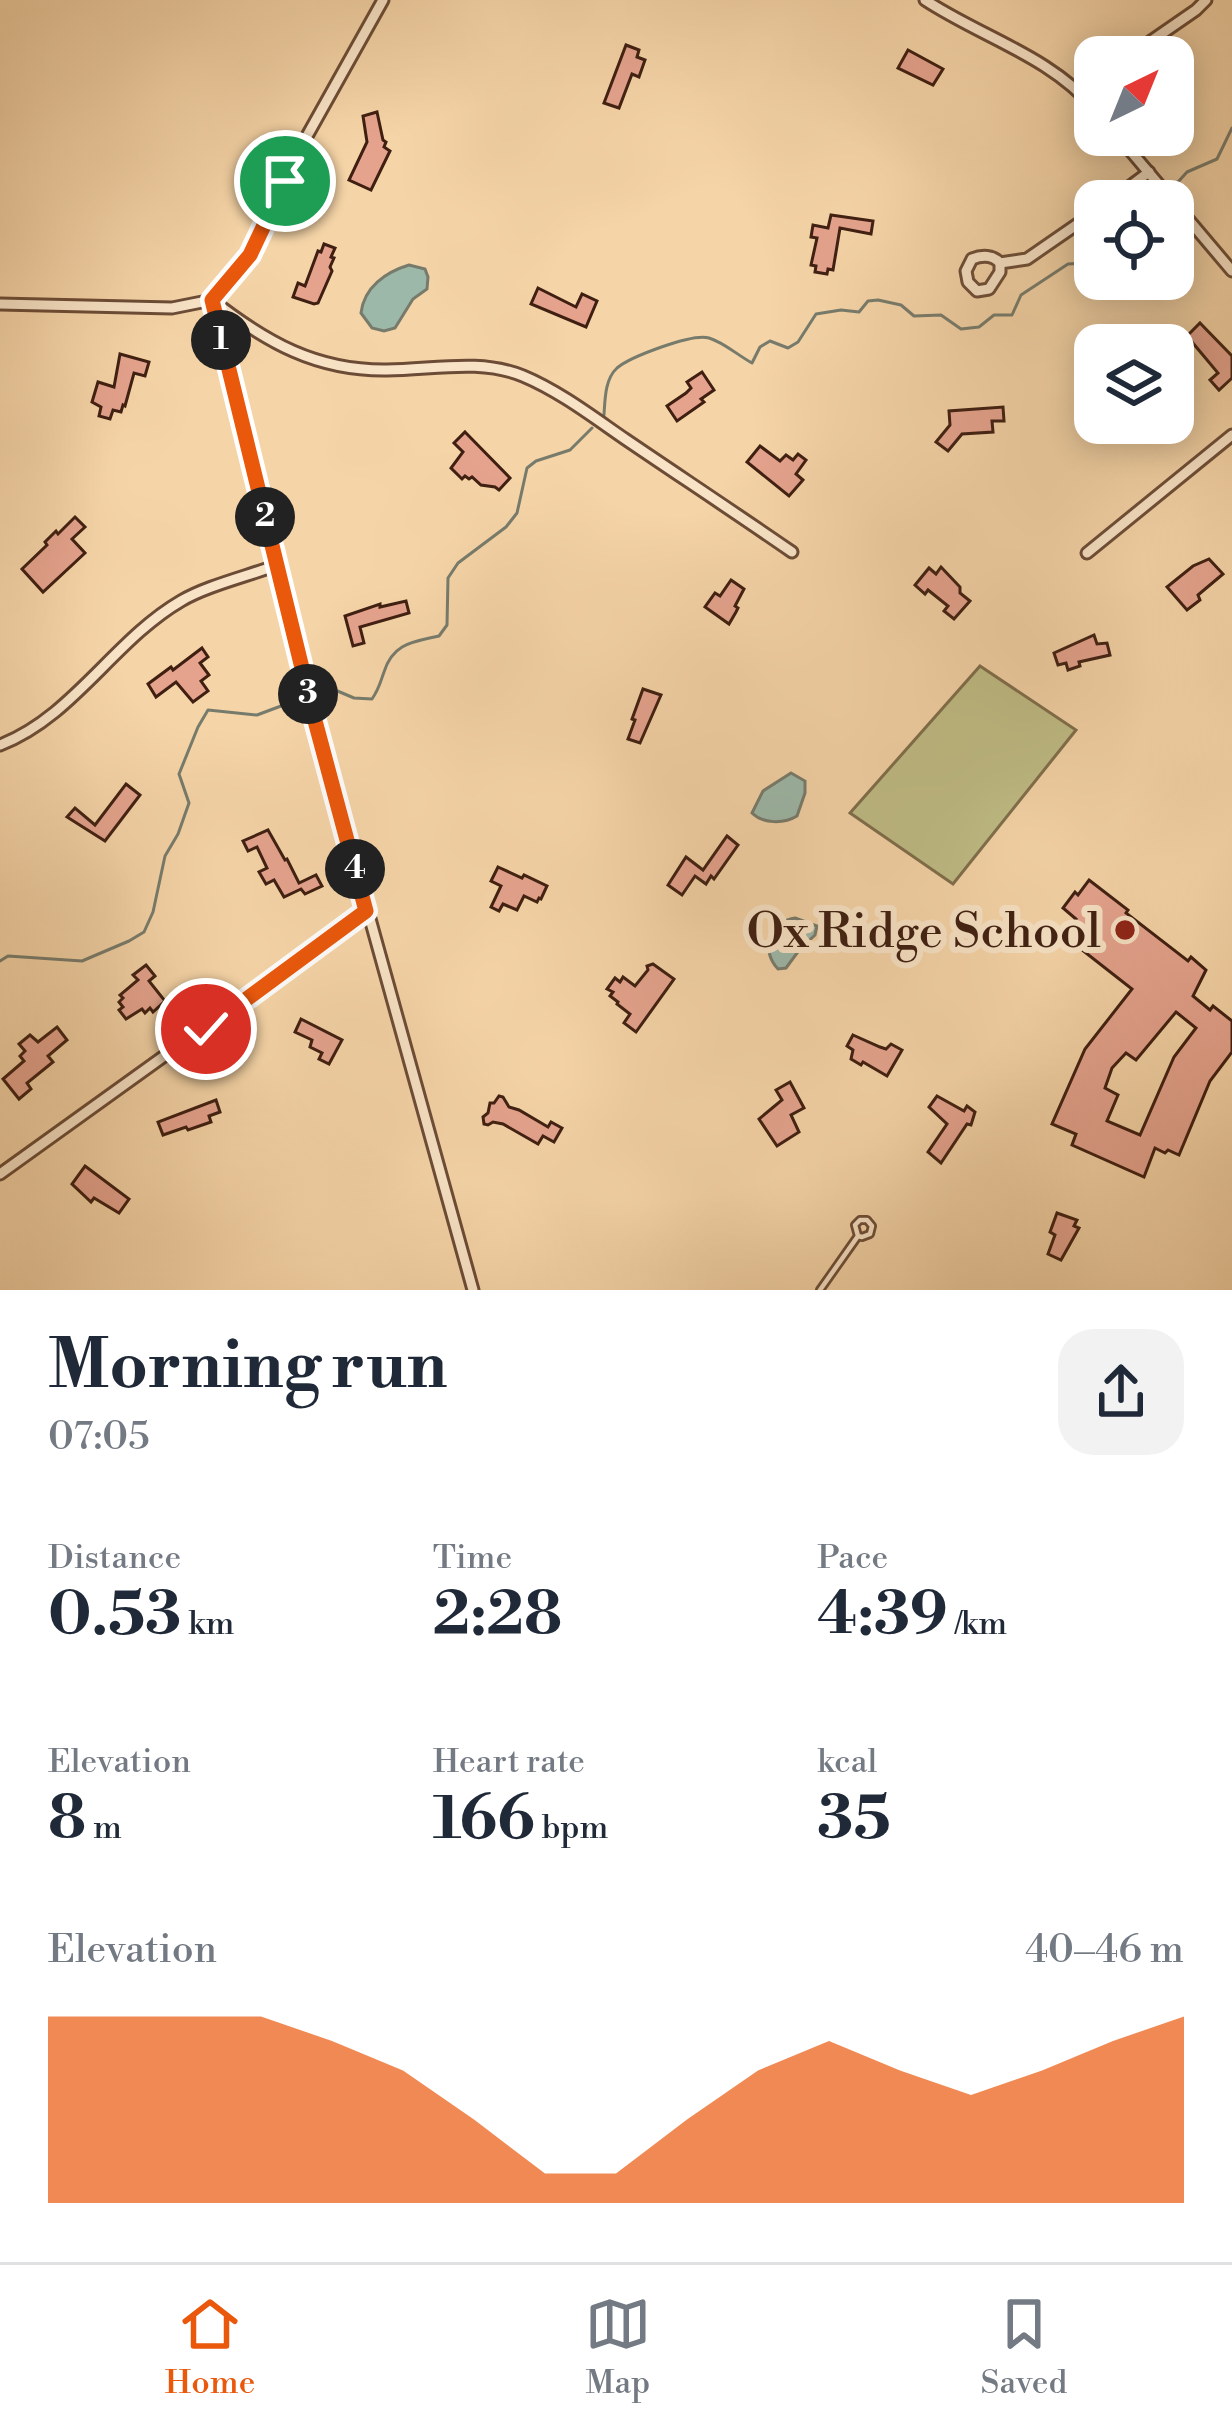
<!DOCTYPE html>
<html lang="en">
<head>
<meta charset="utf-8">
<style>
  body { margin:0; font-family:"Libre Bodoni",serif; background:#f2f2f3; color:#1f2937; height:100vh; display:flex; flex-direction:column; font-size:45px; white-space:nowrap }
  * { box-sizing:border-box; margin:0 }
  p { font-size:39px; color:#747a83 }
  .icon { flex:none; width:66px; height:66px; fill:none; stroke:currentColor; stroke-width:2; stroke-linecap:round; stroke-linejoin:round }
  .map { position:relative; height:1290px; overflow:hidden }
  .panel { display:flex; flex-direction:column; background:#fff; flex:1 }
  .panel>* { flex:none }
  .needle { width:78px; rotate:43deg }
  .controls { position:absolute; left:1074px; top:36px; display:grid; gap:24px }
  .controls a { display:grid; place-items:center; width:120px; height:120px; border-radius:24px; background:#fff; box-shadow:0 6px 30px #0003; font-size:60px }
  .pin { position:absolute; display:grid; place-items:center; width:102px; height:102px; color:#fff; margin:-51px; border:6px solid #fff; border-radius:50%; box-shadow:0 3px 12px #0007 }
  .km { position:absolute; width:60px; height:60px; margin:-30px; border-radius:50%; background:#222; color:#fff; font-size:33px; line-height:60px; text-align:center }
  .round { display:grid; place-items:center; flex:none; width:126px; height:126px; border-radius:36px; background:#f2f2f3 }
  .summary { display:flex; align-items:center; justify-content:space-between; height:204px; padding:0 48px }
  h1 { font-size:66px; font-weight:700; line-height:90px }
  .metrics { display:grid; grid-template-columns:repeat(3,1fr); gap:18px; height:204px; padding:12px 48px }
  .metrics div { display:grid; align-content:center }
  .metrics b { font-size:60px; font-weight:700 }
  .metrics small { font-size:33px; font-weight:400 }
  .metrics p { font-size:33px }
  .chart { height:336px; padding:24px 48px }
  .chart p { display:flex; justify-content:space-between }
  .chart svg { width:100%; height:216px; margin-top:12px; fill:#ea580c; opacity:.7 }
  .tabs { display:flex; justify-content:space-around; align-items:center; height:168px; border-top:3px solid #e0e1e3; background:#fff; font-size:33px; color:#747a83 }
  .tabs a { display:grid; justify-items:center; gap:6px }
  .tabs .on { color:#ea580c }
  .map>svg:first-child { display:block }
  .green { fill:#bfbc85; stroke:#7f6e4b; stroke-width:3 }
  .water { fill:#9cb8a9; stroke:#777b6c; stroke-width:3 }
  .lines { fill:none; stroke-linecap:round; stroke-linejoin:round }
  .stream { stroke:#777b6c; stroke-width:3 }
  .building { fill:#e5a38e; stroke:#3f1f11; stroke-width:3; fill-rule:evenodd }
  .lane-casing { stroke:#6c4c36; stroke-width:10 }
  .street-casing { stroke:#6c4c36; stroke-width:15 }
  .lane { stroke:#f8e3c6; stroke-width:4.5 }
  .street { stroke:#f8e3c6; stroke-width:9 }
  .route-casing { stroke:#fff; stroke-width:24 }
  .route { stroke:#ea580c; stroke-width:15 }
  .poi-dot { fill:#8f2418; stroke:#f8e3c6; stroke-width:4.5 }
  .labels { text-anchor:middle; stroke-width:12; stroke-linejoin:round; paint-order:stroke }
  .poi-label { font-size:48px; fill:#3f1f11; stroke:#f8e3c6; text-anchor:end }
</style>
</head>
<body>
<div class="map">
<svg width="1232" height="1290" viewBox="0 0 1232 1290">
  <rect width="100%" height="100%" fill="#f5d4a7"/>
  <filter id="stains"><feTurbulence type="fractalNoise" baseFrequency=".00167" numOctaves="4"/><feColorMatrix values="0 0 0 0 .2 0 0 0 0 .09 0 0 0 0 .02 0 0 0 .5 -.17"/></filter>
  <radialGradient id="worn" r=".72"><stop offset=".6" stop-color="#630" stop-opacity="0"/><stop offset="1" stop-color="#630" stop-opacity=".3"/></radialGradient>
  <!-- green -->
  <polygon class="green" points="980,666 1076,730 953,884 850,813"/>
  <!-- water -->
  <g class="water">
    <path d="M409,265L425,269L428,277L427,289L413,299L395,328L384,331L372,328L361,313C364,287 386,272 409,265Z"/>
    <path d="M791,773L805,781V793L797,816C784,824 763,824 752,813L763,791Z"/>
    <path d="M795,918L817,926L815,935L800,949L786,968L778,969C760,950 769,922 795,918Z"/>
  </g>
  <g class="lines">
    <!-- stream -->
    <g class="stream">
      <polyline points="1178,182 1187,172 1217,159 1232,128"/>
      <path d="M604,415C605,399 605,379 617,368C630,357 692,333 709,338C723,342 739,356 752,363L760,347L770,341L788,348L798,342L816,314L841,310L859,312L868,301L878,300L901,305L914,316L941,315L961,329L979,327L994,315H1012L1021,295L1068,264L1084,263L1095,244"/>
      <path d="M328,687L354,698L372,699C379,689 380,683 384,672C393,643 413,642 439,636L447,625L448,578L458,563L506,527L517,513L527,468L536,461L570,450L592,428"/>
      <polyline points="0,961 8,956 82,961 129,941 144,932 153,912 165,856 178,834 189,803 179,774 198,727 208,710 257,715 297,700"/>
    </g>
  </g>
  <!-- building -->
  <g class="building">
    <polygon points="626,45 639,50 637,57 645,60 639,77 632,74 619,108 604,103"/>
    <polygon points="908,50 943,69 933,85 898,68"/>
    <polygon points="377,112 383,140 386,142 384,147 390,151 371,190 349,180 367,142 363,116"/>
    <polygon points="831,215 873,221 871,234 840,228 833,270 828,269 827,274 815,272 816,266 811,265 817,238 811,237 813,225 828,228"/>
    <polygon points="324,244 335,248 331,257 334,258 330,267 332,271 318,303 314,304 293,297 298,283 305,286 318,251 321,252"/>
    <polygon points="538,288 576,307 582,294 597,301 586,327 531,304"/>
    <polygon points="1200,323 1232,356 1232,378 1219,390 1210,380 1218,373 1187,336"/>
    <polygon points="120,354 149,362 145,376 134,373 125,406 123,405 121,412 113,410 110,419 99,416 101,407 92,402 98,382 114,387"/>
    <polygon points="702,372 714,390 701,399 704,402 677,421 667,406 686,393 691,388 687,382"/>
    <polygon points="1003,407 1004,421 992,421 993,432 962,434 948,451 936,442 950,425 949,411"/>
    <polygon points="465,432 510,478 499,490 495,487 481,485 472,477 469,479 465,476 462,479 451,468 463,452 454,443"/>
    <polygon points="760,446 780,461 786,455 793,460 798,454 806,460 796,474 803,480 789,496 747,462"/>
    <polygon points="75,517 85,527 72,539 85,553 43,592 22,569 47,545 45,542 56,531 58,534"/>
    <polygon points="1209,559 1223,574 1198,595 1200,600 1187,610 1167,587 1193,566"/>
    <polygon points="941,567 960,587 960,593 970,601 954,619 944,611 948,606 928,590 925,594 915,585 929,568 936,574"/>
    <polygon points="731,580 744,589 735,606 738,608 736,612 729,624 705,607 715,593 720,596"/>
    <polygon points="406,601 409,613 360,627 364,643 353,646 345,616 380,604 380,607"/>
    <polygon points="1094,635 1097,644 1107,643 1110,655 1079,662 1080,666 1068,670 1066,663 1058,665 1054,653"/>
    <polygon points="202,648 208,657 200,663 209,675 201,681 208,691 193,702 176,682 156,697 148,684 171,667 173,670"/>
    <polygon points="643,689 661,695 640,743 628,739 635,720 632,719"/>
    <polygon points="126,784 140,795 105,841 67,817 75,808 95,825"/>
    <polygon points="268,830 285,860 287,859 299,883 316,875 322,886 305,894 301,889 284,897 274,880 266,884 259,872 267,868 257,847 248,851 243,841"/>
    <polygon points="727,836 738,845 714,879 711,876 706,884 695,876 682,895 668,885 686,857 703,870"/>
    <polygon points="498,867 522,878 524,875 547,886 541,899 539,898 537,902 524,896 517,910 503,904 499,911 491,907 501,886 491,881"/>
    <path d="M1089,880L1128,910L1126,913L1188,961L1191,957L1206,970L1193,996L1210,1010L1213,1006L1232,1021V1052L1210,1081L1179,1155L1168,1150L1165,1153L1155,1148L1144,1177L1072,1145L1076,1134L1052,1124L1085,1049L1132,989L1063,935L1076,919L1063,908L1075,892L1078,895ZM1176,1012L1196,1028L1174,1057L1140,1135L1107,1121L1118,1095L1105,1088L1112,1068L1126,1053L1136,1060Z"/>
    <polygon points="653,964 674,979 636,1032 624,1023 630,1014 617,1004 618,1002 610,996 613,992 607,989 615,978 620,982 623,977 635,986 648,970 647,966"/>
    <polygon points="146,965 155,976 149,981 165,1001 153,1012 150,1008 145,1013 142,1009 126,1019 119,1010 123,1007 119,1002 123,998 120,995 138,980 133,975"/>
    <polygon points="301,1019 342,1040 329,1064 319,1059 322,1053 310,1047 312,1040 295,1032"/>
    <polygon points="57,1027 67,1040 48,1056 53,1062 27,1083 31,1089 19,1099 3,1079 24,1061 20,1056 25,1051 19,1044 30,1035 38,1042"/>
    <polygon points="853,1035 880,1047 886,1049 891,1044 902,1050 887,1076 863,1062 861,1065 851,1059 853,1050 847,1046"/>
    <polygon points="790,1082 804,1108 791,1115 799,1132 777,1146 759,1119 782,1100 776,1090"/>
    <polygon points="499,1096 503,1097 509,1107 519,1110 548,1127 551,1122 562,1128 554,1142 543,1136 538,1144 503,1124 493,1122 488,1125 484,1124 483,1117 488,1113 490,1103 494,1103"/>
    <polygon points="937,1096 964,1111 967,1106 975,1112 971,1125 967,1124 941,1163 928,1152 947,1124 929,1107"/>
    <polygon points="216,1100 220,1112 209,1116 211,1122 188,1130 186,1127 163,1135 158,1122"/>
    <polygon points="85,1166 129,1199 119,1213 94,1198 91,1202 72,1184"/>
    <polygon points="1057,1213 1077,1220 1074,1226 1079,1228 1061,1260 1048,1254 1055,1235 1050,1232"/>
  </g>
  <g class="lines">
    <!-- lane casing -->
    <g class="lane-casing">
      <polyline id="lane" points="820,1290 858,1236 862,1237 870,1234 872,1226 867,1220 860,1220 855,1225 858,1236"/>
    </g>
    <!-- street casing -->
    <g class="street-casing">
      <g id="street">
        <path d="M925,0C981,37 1050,56 1095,109"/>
        <polyline points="1128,57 1196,10 1206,0"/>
        <polyline points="1079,91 1095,80"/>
        <polyline points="1117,135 1232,271"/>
        <polyline points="1110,201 1149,172"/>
        <path d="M1000,263V272L989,289L977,291L968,282L966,271L972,259C982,255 993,255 1000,263L1027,259L1095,212"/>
        <polyline points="212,300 314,717 473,1290"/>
        <path d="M212,300C266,342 316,371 387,370C432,370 479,358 523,376C559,391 593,417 625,439C681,477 737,514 792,552"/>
        <polyline points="0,304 172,308 212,300 250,255 307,136 383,0"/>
        <polyline points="1087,553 1232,435"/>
        <path d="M0,745C73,717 114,640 181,601C206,586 248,576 277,565"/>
        <polyline points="0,1174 366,911"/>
      </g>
    </g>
    <!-- lane -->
    <use href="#lane" class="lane"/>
    <!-- street -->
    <use href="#street" class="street"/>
  </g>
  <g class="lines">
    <!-- route casing -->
    <g class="route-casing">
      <polyline id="route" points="206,1029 366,911 314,717 212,300 250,255 285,181"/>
    </g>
    <!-- route -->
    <use href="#route" class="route"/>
  </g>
  <!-- markers -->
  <circle class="poi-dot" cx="1125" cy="930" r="12"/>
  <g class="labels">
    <!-- poi labels -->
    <g class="poi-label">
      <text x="1101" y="947">Ox Ridge School</text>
    </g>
  </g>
  <rect width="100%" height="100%" filter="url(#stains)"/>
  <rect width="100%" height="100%" fill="url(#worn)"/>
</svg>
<div class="controls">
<a><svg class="needle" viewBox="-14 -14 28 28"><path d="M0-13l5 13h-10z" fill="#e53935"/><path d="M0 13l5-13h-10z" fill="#747a83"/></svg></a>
<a><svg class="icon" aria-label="locate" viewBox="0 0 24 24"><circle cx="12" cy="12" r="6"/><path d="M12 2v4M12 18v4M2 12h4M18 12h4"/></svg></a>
<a><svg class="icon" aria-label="layers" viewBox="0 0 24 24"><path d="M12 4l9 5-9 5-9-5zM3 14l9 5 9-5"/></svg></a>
</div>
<div class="pin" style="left:285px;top:181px;background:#1e9e55"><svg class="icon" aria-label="arrive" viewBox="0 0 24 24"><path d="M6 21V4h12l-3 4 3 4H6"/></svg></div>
<div class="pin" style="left:206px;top:1029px;background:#d93025"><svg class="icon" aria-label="check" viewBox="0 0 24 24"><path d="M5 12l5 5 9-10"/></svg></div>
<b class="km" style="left:221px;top:340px">1</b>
<b class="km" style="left:265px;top:517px">2</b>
<b class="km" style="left:308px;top:694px">3</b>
<b class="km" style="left:355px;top:869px">4</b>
</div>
<section class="panel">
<div class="summary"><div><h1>Morning run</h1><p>07:05</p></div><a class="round"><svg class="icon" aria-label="share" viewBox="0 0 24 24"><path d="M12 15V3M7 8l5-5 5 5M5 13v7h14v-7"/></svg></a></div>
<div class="metrics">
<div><p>Distance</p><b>0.53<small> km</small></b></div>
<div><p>Time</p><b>2:28</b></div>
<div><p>Pace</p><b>4:39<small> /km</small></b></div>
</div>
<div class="metrics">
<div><p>Elevation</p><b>8<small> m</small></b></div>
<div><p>Heart rate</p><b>166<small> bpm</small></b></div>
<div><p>kcal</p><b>35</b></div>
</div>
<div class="chart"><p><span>Elevation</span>40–46 m</p>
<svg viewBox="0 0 160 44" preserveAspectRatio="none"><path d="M0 44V6L10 6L20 6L30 6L40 11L50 17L60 27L70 38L80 38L90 27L100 17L110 11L120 17L130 22L140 17L150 11L160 6V44z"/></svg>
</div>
</section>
<nav class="tabs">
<a class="on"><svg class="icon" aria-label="home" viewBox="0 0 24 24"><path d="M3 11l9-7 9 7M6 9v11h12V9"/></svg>Home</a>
<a><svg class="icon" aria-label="map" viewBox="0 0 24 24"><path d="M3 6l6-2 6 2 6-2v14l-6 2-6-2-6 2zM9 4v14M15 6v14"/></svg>Map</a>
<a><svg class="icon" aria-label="saved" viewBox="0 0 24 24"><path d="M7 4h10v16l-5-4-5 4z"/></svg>Saved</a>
</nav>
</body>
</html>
